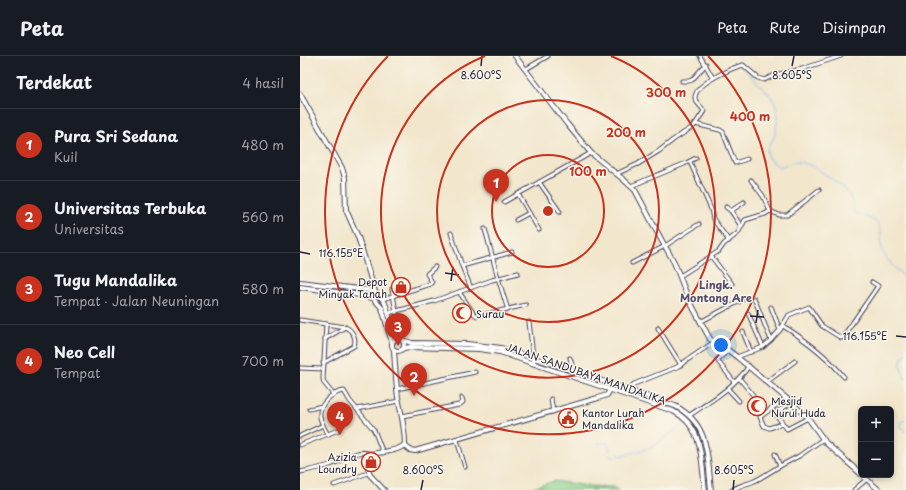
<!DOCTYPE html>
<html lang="id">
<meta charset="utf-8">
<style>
body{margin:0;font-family:"Playpen Sans",sans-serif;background:#242831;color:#f1f3f6}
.controls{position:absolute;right:12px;bottom:12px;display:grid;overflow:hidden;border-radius:6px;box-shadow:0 2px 6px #0003}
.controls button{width:36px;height:36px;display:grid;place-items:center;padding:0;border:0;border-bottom:1px solid #363941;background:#171b24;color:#f1f3f6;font:20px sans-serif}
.you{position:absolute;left:421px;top:289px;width:14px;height:14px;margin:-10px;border:3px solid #fff;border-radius:50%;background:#1a73e8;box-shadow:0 0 0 6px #1a73e833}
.badge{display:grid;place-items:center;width:26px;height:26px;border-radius:50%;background:#c8321e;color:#fff;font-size:13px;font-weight:700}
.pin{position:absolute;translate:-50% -33px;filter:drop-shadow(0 1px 2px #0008)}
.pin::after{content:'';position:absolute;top:21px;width:14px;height:12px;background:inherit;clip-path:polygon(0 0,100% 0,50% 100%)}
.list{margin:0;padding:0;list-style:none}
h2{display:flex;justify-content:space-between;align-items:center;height:52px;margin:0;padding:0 16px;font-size:17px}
h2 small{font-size:13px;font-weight:400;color:#9ea1a6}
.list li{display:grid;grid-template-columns:26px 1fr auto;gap:12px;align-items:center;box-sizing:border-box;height:72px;padding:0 16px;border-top:1px solid #363941}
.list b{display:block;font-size:15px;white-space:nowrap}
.list p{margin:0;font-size:13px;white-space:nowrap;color:#9ea1a6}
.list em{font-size:13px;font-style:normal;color:#9ea1a6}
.map{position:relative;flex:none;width:606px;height:434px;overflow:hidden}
header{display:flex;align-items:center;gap:24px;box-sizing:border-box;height:56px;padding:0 20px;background:#171b24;border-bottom:1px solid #363941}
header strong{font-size:19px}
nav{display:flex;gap:22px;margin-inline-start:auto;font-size:14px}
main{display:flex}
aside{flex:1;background:#171b24}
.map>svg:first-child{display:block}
</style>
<header>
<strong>Peta</strong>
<nav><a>Peta</a><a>Rute</a><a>Disimpan</a></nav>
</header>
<main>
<aside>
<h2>Terdekat<small>4 hasil</small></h2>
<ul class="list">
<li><span class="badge">1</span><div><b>Pura Sri Sedana</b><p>Kuil</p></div><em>480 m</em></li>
<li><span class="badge">2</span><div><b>Universitas Terbuka</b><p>Universitas</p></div><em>560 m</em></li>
<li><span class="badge">3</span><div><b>Tugu Mandalika</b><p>Tempat · Jalan Neuningan</p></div><em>580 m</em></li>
<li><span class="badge">4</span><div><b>Neo Cell</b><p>Tempat</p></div><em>700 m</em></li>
</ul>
</aside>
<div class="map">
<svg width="606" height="434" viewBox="0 0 606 434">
<rect width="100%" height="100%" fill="#fbf7ec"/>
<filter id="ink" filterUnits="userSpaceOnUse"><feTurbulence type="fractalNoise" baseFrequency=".025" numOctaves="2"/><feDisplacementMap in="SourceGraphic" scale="8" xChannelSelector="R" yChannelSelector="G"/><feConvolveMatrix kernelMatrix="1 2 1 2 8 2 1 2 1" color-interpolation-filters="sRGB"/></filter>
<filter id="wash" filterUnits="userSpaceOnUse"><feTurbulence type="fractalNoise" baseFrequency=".012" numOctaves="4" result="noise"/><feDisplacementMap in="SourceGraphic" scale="16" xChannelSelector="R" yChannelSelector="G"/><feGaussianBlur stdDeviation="0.9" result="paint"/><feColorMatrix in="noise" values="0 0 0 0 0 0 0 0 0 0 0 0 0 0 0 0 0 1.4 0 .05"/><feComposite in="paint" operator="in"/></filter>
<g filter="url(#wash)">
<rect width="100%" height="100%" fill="#f2e6cc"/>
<!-- green -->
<polygon fill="#89d18c" stroke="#567a64" points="254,425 288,430 314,431 319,434 228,434"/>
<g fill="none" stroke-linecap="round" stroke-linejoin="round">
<!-- stream -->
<g stroke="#81b5ef" stroke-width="1">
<path d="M439,0L443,12L469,38L476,49L478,61L475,79L467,94L468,102L479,111C486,109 491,106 500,106C509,106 541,128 547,136C552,141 552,150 554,157C562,160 571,161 577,167C583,173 580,186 582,194C584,201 599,218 606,221"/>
<path d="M606,298L602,301C599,310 601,315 606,323"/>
<polyline points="606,363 602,365 601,370 606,376"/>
<polyline points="298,387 308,387 311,400 324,399 351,392 379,371"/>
</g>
</g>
</g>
<g filter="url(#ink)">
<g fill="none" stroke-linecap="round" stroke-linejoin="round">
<defs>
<g id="street">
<polyline points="400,0 413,22"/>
<polyline points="226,13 248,0"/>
<polyline points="382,25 389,25 392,24 406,8"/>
<polyline points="395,68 420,74 423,76 435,107 447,103"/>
<polyline points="390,106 411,153 413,163 429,185"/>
<path d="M316,118L338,108L359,95L373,84L394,70L404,55C402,51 395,46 395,42C394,28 432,12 443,9L458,22L464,24L475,19L502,13L541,0"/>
<polyline points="451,124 463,140 470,155"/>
<polyline points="239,126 260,156"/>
<polyline points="331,130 384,108 396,102"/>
<polyline points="218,138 239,174"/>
<polyline points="204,146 291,97"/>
<polyline points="426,151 431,155"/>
<polyline points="216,164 229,157"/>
<polyline points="441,170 431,155 444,146"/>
<polyline points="185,173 198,222 208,254"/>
<polyline points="151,177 162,210 171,232"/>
<polyline points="411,200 432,228"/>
<polyline points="332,207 365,190 399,168"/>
<polyline points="162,210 212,196"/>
<polyline points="380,220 419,195 424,188 438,177 445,164 465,158 470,155 479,159 487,159 519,134"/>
<polyline points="92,233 98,267"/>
<polyline points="159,236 174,258 177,260 226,249"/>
<polyline points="454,242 471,284"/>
<polyline points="83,243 130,228 132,226 127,218 135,211"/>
<polyline points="471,251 480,274"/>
<polyline points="89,257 134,245 192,224 218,217"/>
<polyline points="448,257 463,291"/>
<path d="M0,264L45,271C52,274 57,282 54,290L23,307"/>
<polyline points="229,266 234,308"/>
<polyline points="400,266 442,244"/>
<polyline points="26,268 23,323 24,327 32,337"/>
<path d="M483,270C506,284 527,300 544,321"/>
<polyline points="358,272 381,309"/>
<polyline points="443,276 451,296"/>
<polyline points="25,283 45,271"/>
<polyline points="429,294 417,304 434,326"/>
<polyline points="437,301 463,291 471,284 480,274 489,259 509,251 522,270 541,282 542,282 578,230 572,226"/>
<polyline points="270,302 274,316"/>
<polyline points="0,312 23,313"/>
<polyline points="439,322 453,339"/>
<polyline points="468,325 495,305"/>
<polyline points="97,333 175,316"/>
<polyline points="329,333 334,328 377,311 414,286"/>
<polyline points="428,333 439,345"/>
<polyline points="251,343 253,356"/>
<polyline points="471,352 487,373 508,362"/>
<polyline points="9,353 22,350"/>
<polyline points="57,353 99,345"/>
<polyline points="475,357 491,347"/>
<path d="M390,359C411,345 434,331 449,310"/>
<polyline points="102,360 159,349 163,346 162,342"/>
<polyline points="482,368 469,372 464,370 460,361 486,342"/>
<path d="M28,379C25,373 21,367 20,361C18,348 33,336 44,335L50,345L74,374L83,397"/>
<polyline points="0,380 23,369"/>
<polyline points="157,384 165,411"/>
<polyline points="0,389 38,374"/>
<polyline points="475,398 480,410 499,400 523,383"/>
<path d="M0,416C10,414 21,412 30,409C44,404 57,392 71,398"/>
<polyline points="34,429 68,417"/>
<path d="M432,434C440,429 444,429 452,426C462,422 471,415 480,410"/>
<polyline points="554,434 567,423"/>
</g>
<g id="secondary">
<polyline points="215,0 267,68 291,97 324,124 335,134 362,185 374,206 388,242 410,283 424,291 437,301 486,342 508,362 526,387 561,418"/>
<polyline points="0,38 42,112 45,122 46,154 58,181 75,236"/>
<path d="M0,226L67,234C75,236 81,239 85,247L94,274L99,283"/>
<polyline points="0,231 60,239 73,242 82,252 92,287"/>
<circle cx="98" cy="289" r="6"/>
<path d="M102,284L112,287L167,288L201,292L250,307L375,350C410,368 407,400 411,434"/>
<path d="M104,292L110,291L179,293L200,296L373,355C404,370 401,404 405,434"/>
<polyline points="104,389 110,394 115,395 298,342 307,339 310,334"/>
<polyline points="562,419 579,434"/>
<path d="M84,434L70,419L66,404L70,398C79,396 99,396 105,388C105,372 101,357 98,341C96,326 95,310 94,294"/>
</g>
</defs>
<!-- street casing -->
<use href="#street" stroke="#413f51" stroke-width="5"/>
<!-- secondary casing -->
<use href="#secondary" stroke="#413f51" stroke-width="6"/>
<!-- street -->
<use href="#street" stroke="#fff" stroke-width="3"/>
<!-- secondary -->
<use href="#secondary" stroke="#fff" stroke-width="4"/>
</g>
</g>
<!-- ticks -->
<path fill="none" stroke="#22223b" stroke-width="1.5" d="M181,10L182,0M492,10L494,0M0,196L10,198M145,217L159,219M151,225L153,211M450,260L464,261M456,267L458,254M596,280L606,281M121,434L123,424M433,434L434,424"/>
<!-- distance rings -->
<g fill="none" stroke="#c8321e" stroke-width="2">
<circle cx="248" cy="155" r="56"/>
<circle cx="248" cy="155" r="111"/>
<path d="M311 0A167 167 0 1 1 185 0"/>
<path d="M408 0A223 223 0 1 1 88 0"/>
</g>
<!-- icons -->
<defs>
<symbol id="shop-ring" viewBox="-11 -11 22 22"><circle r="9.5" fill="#fbf7ec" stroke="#c8321e" stroke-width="1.5"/><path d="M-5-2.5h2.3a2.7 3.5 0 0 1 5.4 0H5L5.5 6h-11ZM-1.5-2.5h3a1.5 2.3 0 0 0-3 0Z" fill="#c8321e"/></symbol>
<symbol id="mosque-ring" viewBox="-11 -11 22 22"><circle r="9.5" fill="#fbf7ec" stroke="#c8321e" stroke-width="1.5"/><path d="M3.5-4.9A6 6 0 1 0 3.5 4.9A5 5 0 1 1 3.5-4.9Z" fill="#c8321e"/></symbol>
<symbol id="civic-ring" viewBox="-11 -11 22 22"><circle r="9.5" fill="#fbf7ec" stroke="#c8321e" stroke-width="1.5"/><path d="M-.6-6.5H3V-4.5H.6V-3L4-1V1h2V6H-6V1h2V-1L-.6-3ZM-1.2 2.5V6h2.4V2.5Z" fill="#c8321e"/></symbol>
</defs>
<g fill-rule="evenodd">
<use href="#shop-ring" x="90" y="220" width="22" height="22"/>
<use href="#mosque-ring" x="151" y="246" width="22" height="22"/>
<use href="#mosque-ring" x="446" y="339" width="22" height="22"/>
<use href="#civic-ring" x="257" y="351" width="22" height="22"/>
<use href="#shop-ring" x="60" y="395" width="22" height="22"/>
</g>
<g text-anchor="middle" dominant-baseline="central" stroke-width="3" stroke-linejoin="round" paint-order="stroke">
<!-- poi labels -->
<g font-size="10" fill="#22223b" stroke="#fbf7ec" text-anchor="start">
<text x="87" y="225" text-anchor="end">Depot<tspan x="87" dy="12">Minyak Tanah</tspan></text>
<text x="176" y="257">Surau</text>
<text x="471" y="344">Mesjid<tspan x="471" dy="12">Nurul Huda</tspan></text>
<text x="282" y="356">Kantor Lurah<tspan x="282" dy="12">Mandalika</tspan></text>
<text x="57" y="400" text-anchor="end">Azizia<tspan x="57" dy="12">Loundry</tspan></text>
</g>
<!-- street labels -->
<g font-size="10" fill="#22223b" stroke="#fbf7ec">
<text transform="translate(286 317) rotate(19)">JALAN SANDUBAYA MANDALIKA</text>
</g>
<!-- neighbourhood labels -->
<g font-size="11" font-weight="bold" fill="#564d6c" stroke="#fbf7ec">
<text x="416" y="228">Lingk.<tspan x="416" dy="13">Montong Are</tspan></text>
</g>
</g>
<g font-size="10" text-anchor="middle" fill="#22223b" stroke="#fbf7ec" stroke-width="3" stroke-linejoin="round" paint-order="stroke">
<text x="181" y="23">8.600°S</text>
<text x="492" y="23">8.605°S</text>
<text x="41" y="201">116.155°E</text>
<text x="565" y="284">116.155°E</text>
<text x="123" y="418">8.600°S</text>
<text x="434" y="418">8.605°S</text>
</g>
<circle cx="248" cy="155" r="6" fill="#c8321e" stroke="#fbf7ec" stroke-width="2"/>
<g font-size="12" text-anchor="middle" font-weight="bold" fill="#c8321e" stroke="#fbf7ec" stroke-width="3" stroke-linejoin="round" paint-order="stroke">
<text x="366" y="41">300 m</text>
<text x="450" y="65">400 m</text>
<text x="326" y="81">200 m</text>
<text x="288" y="120">100 m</text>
</g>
</svg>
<div class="controls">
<button>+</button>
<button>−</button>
</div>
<div class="you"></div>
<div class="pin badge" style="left:196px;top:146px">1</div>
<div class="pin badge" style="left:114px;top:340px">2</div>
<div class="pin badge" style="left:98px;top:290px">3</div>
<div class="pin badge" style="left:40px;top:379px">4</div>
</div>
</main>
